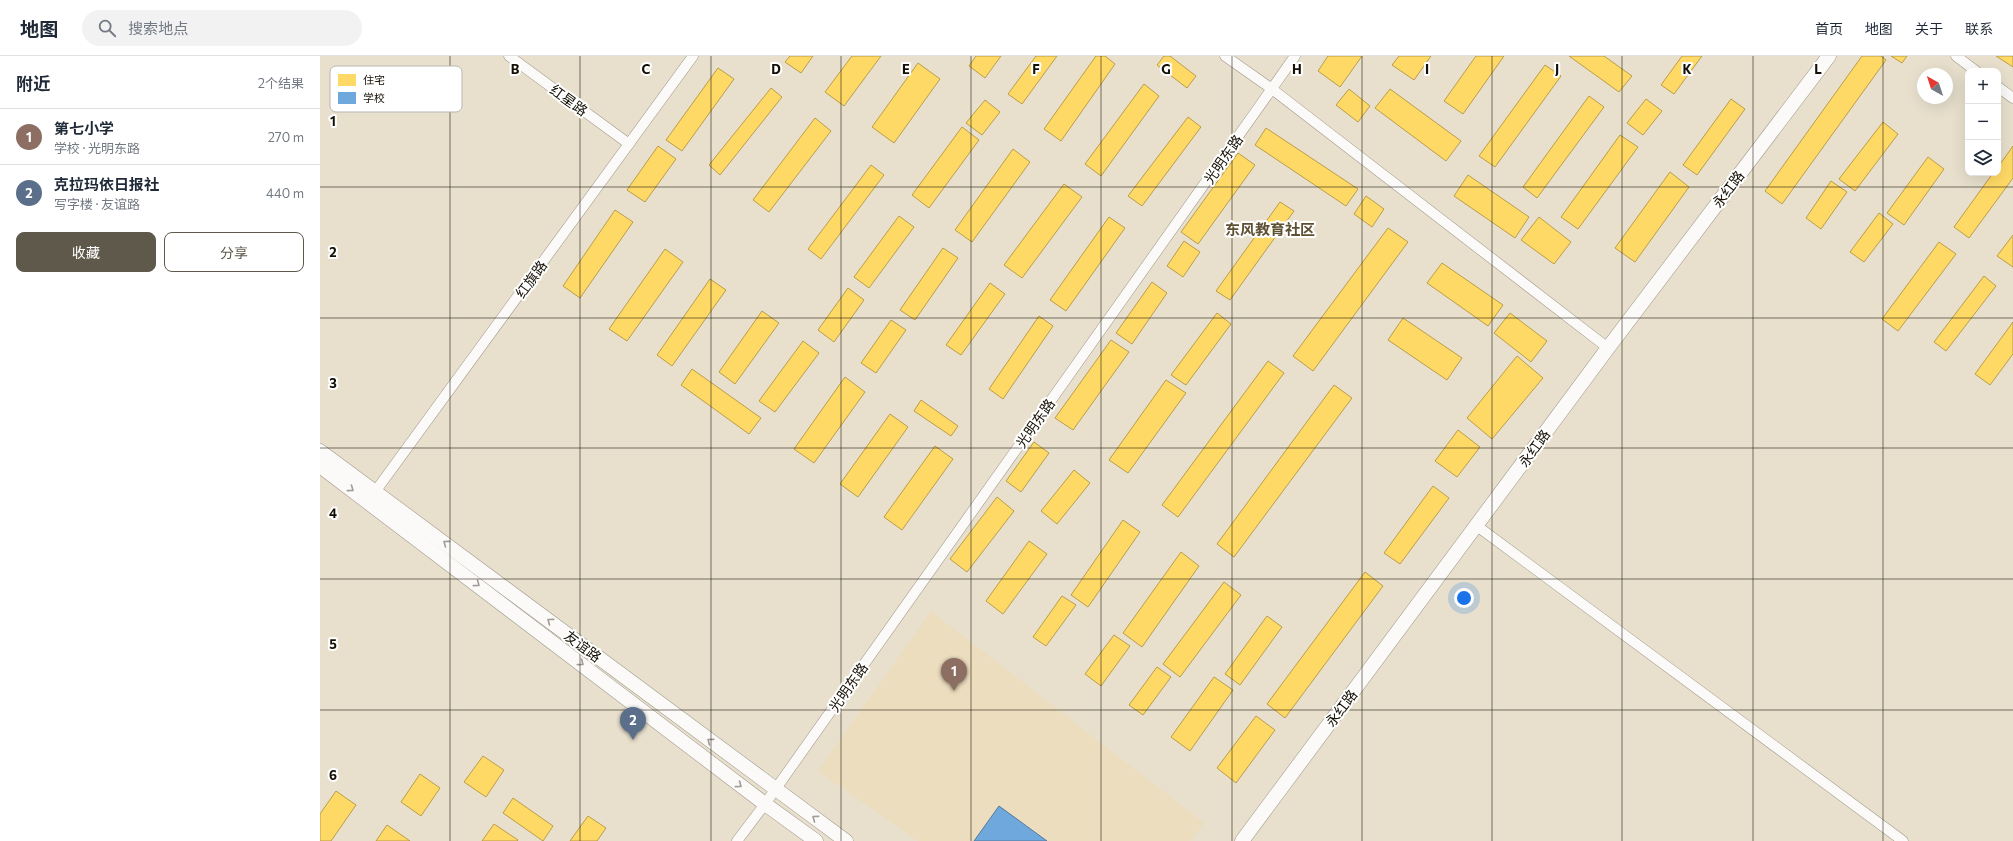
<!DOCTYPE html>
<html lang="zh">
<meta charset="utf-8">
<style>
body{margin:0;font-family:Commissioner,"Noto Sans SC",sans-serif;background:#f2f2f3;color:#1f2937}
.controls{position:absolute;right:12px;top:12px;display:grid;overflow:hidden;border-radius:8px;box-shadow:0 4px 16px #0002}
.controls button{width:36px;height:36px;display:grid;place-items:center;padding:0;border:0;border-bottom:1px solid #e0e1e3;background:#fff;color:#1f2937;font:20px sans-serif}
.compass{position:absolute;left:1597px;top:12px;width:36px;height:36px;border-radius:50%;background:#fff;box-shadow:0 4px 16px #0002;rotate:321deg}
.you{position:absolute;left:1144px;top:542px;width:14px;height:14px;margin:-10px;border:3px solid #fff;border-radius:50%;background:#1a73e8;box-shadow:0 0 0 6px #1a73e833}
.badge{display:grid;place-items:center;width:26px;height:26px;border-radius:50%;background:#5f594b;color:#fff;font-size:13px;font-weight:700}
.pin{position:absolute;translate:-50% -33px;filter:drop-shadow(0 1px 2px #0008)}
.pin::after{content:'';position:absolute;top:21px;width:14px;height:12px;background:inherit;clip-path:polygon(0 0,100% 0,50% 100%)}
.list{margin:0;padding:0;list-style:none}
h2{display:flex;justify-content:space-between;align-items:center;height:52px;margin:0;padding:0 16px;font-size:17px}
h2 small{font-size:13px;font-weight:400;color:#747a83}
.list li{display:grid;grid-template-columns:26px 1fr auto;gap:12px;align-items:center;box-sizing:border-box;height:56px;padding:0 16px;border-top:1px solid #e0e1e3}
.list b{display:block;font-size:15px;white-space:nowrap}
.list p{margin:0;font-size:13px;white-space:nowrap;color:#747a83}
.list em{font-size:13px;font-style:normal;color:#747a83}
.actions{display:flex;gap:8px;padding:12px 16px}
.actions a{flex:1;padding:9px 0;border:1px solid #5f594b;border-radius:8px;text-align:center;font-size:14px;color:#5f594b}
.actions .main{background:#5f594b;color:#fff}
.icon{flex:none;width:22px;height:22px;fill:none;stroke:currentColor;stroke-width:2;stroke-linecap:round;stroke-linejoin:round}
.map{position:relative;flex:none;width:1693px;height:785px;overflow:hidden}
header{display:flex;align-items:center;gap:24px;box-sizing:border-box;height:56px;padding:0 20px;background:#fff;border-bottom:1px solid #e0e1e3}
header strong{font-size:19px}
nav{display:flex;gap:22px;margin-inline-start:auto;font-size:14px}
.search{width:280px;height:36px;background:#f2f2f3;display:flex;align-items:center;gap:10px;box-sizing:border-box;padding:0 14px;border-radius:22px;color:#747a83;font-size:15px}
main{display:flex}
aside{flex:1;background:#fff}
.map>svg:first-child{display:block}
</style>
<header>
<strong>地图</strong>
<div class="search"><svg class="icon" aria-label="search" viewBox="0 0 24 24"><circle cx="10" cy="10" r="6"/><path d="M15 15l6 6"/></svg>搜索地点</div>
<nav><a>首页</a><a>地图</a><a>关于</a><a>联系</a></nav>
</header>
<main>
<aside>
<h2>附近<small>2个结果</small></h2>
<ul class="list">
<li><span class="badge" style="background:#8d6e63">1</span><div><b>第七小学</b><p>学校 · 光明东路</p></div><em>270 m</em></li>
<li><span class="badge" style="background:#5c6f8a">2</span><div><b>克拉玛依日报社</b><p>写字楼 · 友谊路</p></div><em>440 m</em></li>
</ul>
<div class="actions"><a class="main">收藏</a><a>分享</a></div>
</aside>
<div class="map">
<svg width="1693" height="785" viewBox="0 0 1693 785">
<rect width="100%" height="100%" fill="#e8e0cd"/>
<!-- built -->
<polygon fill="#ebddbd" points="611,555 884,767 871,785 598,785 498,715"/>
<!-- homes -->
<g fill="#ffd966" stroke="#b99d49">
<polygon points="470,0 493,0 481,17 465,6"/>
<polygon points="532,0 561,0 524,50 505,36"/>
<polygon points="656,0 681,0 665,22 649,10"/>
<polygon points="716,0 737,0 702,48 688,38"/>
<polygon points="776,0 785,0 795,8 741,85 724,73"/>
<polygon points="844,0 850,0 876,20 867,32 837,9"/>
<polygon points="1008,0 1042,0 1020,31 998,15"/>
<polygon points="1079,0 1111,0 1094,24 1072,9"/>
<polygon points="1156,0 1184,0 1143,58 1124,45"/>
<polygon points="1249,0 1284,0 1312,20 1299,36"/>
<polygon points="1362,0 1382,0 1354,38 1341,29"/>
<polygon points="1542,0 1561,0 1566,4 1462,148 1445,135"/>
<polygon points="1571,0 1587,0 1582,7"/>
<polygon points="1676,0 1693,0 1693,11"/>
<polygon points="598,7 620,23 574,87 552,71"/>
<polygon points="1225,9 1241,20 1175,111 1159,100"/>
<polygon points="398,12 414,23 362,95 346,84"/>
<polygon points="824,28 839,40 781,120 765,108"/>
<polygon points="451,32 462,41 400,119 389,109"/>
<polygon points="1029,33 1050,50 1038,66 1016,49"/>
<polygon points="1070,33 1141,85 1126,105 1055,52"/>
<polygon points="1269,40 1284,51 1217,142 1203,131"/>
<polygon points="1326,43 1342,55 1323,79 1307,67"/>
<polygon points="1411,43 1425,53 1377,119 1363,109"/>
<polygon points="665,44 680,56 662,79 646,67"/>
<polygon points="868,61 881,71 822,150 808,140"/>
<polygon points="495,62 511,75 449,156 433,144"/>
<polygon points="1563,66 1578,78 1535,135 1519,123"/>
<polygon points="642,71 659,84 609,152 592,139"/>
<polygon points="946,72 1038,133 1026,150 935,89"/>
<polygon points="1300,79 1318,91 1258,173 1241,161"/>
<polygon points="338,90 356,103 325,146 307,134"/>
<polygon points="1693,90 1693,122 1649,182 1634,171 1673,117 1678,117 1678,111"/>
<polygon points="693,93 710,106 652,186 635,174"/>
<polygon points="918,97 935,109 878,188 861,176"/>
<polygon points="1608,101 1624,113 1584,169 1567,157"/>
<polygon points="551,109 564,119 501,203 488,193"/>
<polygon points="1350,116 1369,131 1315,206 1295,192"/>
<polygon points="1148,119 1209,161 1195,182 1134,140"/>
<polygon points="1511,125 1527,136 1501,173 1486,162"/>
<polygon points="744,128 762,141 702,222 684,209"/>
<polygon points="1046,140 1064,153 1052,171 1034,158"/>
<polygon points="960,146 974,155 910,244 896,235"/>
<polygon points="295,154 313,166 260,242 243,230"/>
<polygon points="1559,157 1573,168 1544,206 1530,196"/>
<polygon points="579,160 594,171 549,232 534,221"/>
<polygon points="789,161 805,172 746,255 730,244"/>
<polygon points="1219,161 1251,186 1234,208 1201,184"/>
<polygon points="1068,172 1088,186 993,315 973,300"/>
<polygon points="1693,179 1693,211 1677,200"/>
<polygon points="864,185 880,196 863,221 847,210"/>
<polygon points="1619,186 1636,198 1578,275 1562,263"/>
<polygon points="623,192 638,202 595,264 580,254"/>
<polygon points="345,193 363,206 307,285 289,273"/>
<polygon points="1122,207 1183,249 1168,270 1107,227"/>
<polygon points="1664,220 1676,230 1626,295 1614,286"/>
<polygon points="390,223 406,234 352,310 337,299"/>
<polygon points="832,226 847,237 812,288 796,277"/>
<polygon points="670,227 685,238 641,299 626,289"/>
<polygon points="528,232 544,244 514,286 498,274"/>
<polygon points="442,255 459,267 415,328 399,316"/>
<polygon points="897,257 911,268 866,329 851,319"/>
<polygon points="1190,257 1227,285 1211,306 1174,277"/>
<polygon points="719,260 733,270 683,343 669,333"/>
<polygon points="1083,262 1142,302 1127,324 1068,284"/>
<polygon points="571,264 586,274 556,317 541,307"/>
<polygon points="1693,266 1693,298 1670,329 1655,318"/>
<polygon points="791,284 809,296 753,374 735,362"/>
<polygon points="483,285 499,297 455,356 439,345"/>
<polygon points="1197,300 1223,322 1172,383 1147,362"/>
<polygon points="948,305 964,317 858,461 842,449"/>
<polygon points="372,313 441,362 429,378 361,329"/>
<polygon points="525,321 545,336 494,407 474,393"/>
<polygon points="846,324 866,337 808,417 789,404"/>
<polygon points="1014,329 1032,342 914,501 897,488"/>
<polygon points="601,344 638,370 631,380 594,355"/>
<polygon points="570,358 588,371 538,441 520,428"/>
<polygon points="1138,374 1160,391 1137,421 1115,405"/>
<polygon points="714,386 729,397 701,436 686,425"/>
<polygon points="615,390 633,403 582,474 564,461"/>
<polygon points="754,414 770,427 737,468 721,455"/>
<polygon points="1113,430 1129,442 1080,508 1064,497"/>
<polygon points="677,441 694,455 647,516 630,503"/>
<polygon points="803,464 820,476 768,551 751,539"/>
<polygon points="709,485 727,498 683,558 666,545"/>
<polygon points="861,496 879,510 822,591 803,577"/>
<polygon points="1045,516 1063,530 965,662 947,648"/>
<polygon points="904,526 921,539 860,621 843,608"/>
<polygon points="742,540 756,549 726,590 713,581"/>
<polygon points="947,560 962,571 920,629 905,618"/>
<polygon points="794,579 810,590 781,630 765,618"/>
<polygon points="837,611 851,621 823,659 809,649"/>
<polygon points="894,621 913,634 870,695 851,681"/>
<polygon points="936,660 955,674 916,727 897,712"/>
<polygon points="163,700 184,714 166,741 144,726"/>
<polygon points="100,718 120,732 101,760 81,746"/>
<polygon points="16,735 36,749 11,785 0,785 0,758"/>
<polygon points="193,742 233,770 223,785 183,757"/>
<polygon points="268,760 286,772 277,785 250,785"/>
<polygon points="174,768 198,784 197,785 162,785"/>
<polygon points="67,769 90,785 56,785"/>
</g>
<!-- schools -->
<polygon fill="#6fa8dc" stroke="#547a9c" points="679,750 727,785 654,785"/>
<g fill="none" stroke-linecap="round" stroke-linejoin="round">
<defs>
<g id="street">
<polyline points="189,0 309,88"/>
<polyline points="905,0 952,33 1288,292"/>
<polyline points="1636,0 1656,15"/>
<polyline points="1678,31 1693,42"/>
<polyline points="52,440 373,0"/>
<polyline points="1157,470 1583,785"/>
<polyline points="417,785 445,748 975,0"/>
</g>
<g id="secondary">
<polyline points="0,395 526,785"/>
<polyline points="0,410 445,748 496,785"/>
<polyline points="922,785 1288,292 1509,0"/>
</g>
</defs>
<!-- street casing -->
<use href="#street" stroke="#9c9688" stroke-width="11"/>
<!-- secondary casing -->
<use href="#secondary" stroke="#9c9688" stroke-width="15"/>
<!-- street -->
<use href="#street" stroke="#fcfaf8" stroke-width="10"/>
<!-- secondary -->
<use href="#secondary" stroke="#fcfaf8" stroke-width="14"/>
</g>
<!-- one-way arrows -->
<defs><path id="oneway-chevron" d="M-2-3.5L2.5 0L-2 3.5" fill="none" stroke-width="1.6" stroke-linecap="round" stroke-linejoin="round"/></defs>
<g stroke="#a09c97">
<use href="#oneway-chevron" transform="translate(31 433) rotate(36)"/>
<use href="#oneway-chevron" transform="translate(126 487) rotate(-143)"/>
<use href="#oneway-chevron" transform="translate(157 528) rotate(37)"/>
<use href="#oneway-chevron" transform="translate(230 565) rotate(-143)"/>
<use href="#oneway-chevron" transform="translate(261 607) rotate(37)"/>
<use href="#oneway-chevron" transform="translate(390 685) rotate(-143)"/>
<use href="#oneway-chevron" transform="translate(419 729) rotate(37)"/>
<use href="#oneway-chevron" transform="translate(495 762) rotate(-144)"/>
</g>
<!-- grid -->
<path fill="none" stroke="#151005" stroke-width="1" stroke-opacity="0.55" d="M130,0V785M260,0V785M391,0V785M521,0V785M651,0V785M781,0V785M912,0V785M1042,0V785M1172,0V785M1302,0V785M1433,0V785M1563,0V785M0,131H1693M0,262H1693M0,392H1693M0,523H1693M0,654H1693"/>
<g text-anchor="middle" dominant-baseline="central" stroke-width="4" stroke-linejoin="round" paint-order="stroke">
<!-- street labels -->
<g font-size="14" fill="#151005" stroke="#fff">
<text transform="translate(249 44) rotate(36)">红星路</text>
<text transform="translate(903 103) rotate(-55)">光明东路</text>
<text transform="translate(1408 133) rotate(-53)">永红路</text>
<text transform="translate(211 223) rotate(-54)">红旗路</text>
<text transform="translate(715 367) rotate(-55)">光明东路</text>
<text transform="translate(1214 392) rotate(-54)">永红路</text>
<text transform="translate(263 590) rotate(37)">友谊路</text>
<text transform="translate(528 631) rotate(-55)">光明东路</text>
<text transform="translate(1021 652) rotate(-53)">永红路</text>
</g>
<!-- neighbourhood labels -->
<g font-size="15" font-weight="bold" fill="#5e5032" stroke="#fff">
<text x="950" y="173">东风教育社区</text>
</g>
</g>
<!-- legend -->
<rect x="10" y="10" width="132" height="46" rx="6" fill="#fff" stroke="#b9b7b4" stroke-width="1"/>
<rect x="18" y="18" width="18" height="12" fill="#ffd966"/>
<rect x="18" y="36" width="18" height="12" fill="#6fa8dc"/>
<g font-size="11" fill="#151005">
<text x="43" y="28">住宅</text>
<text x="43" y="46">学校</text>
</g>
<g font-size="13" text-anchor="middle" font-weight="bold" fill="#151005" stroke="#fff" stroke-width="4" stroke-linejoin="round" paint-order="stroke">
<text x="195" y="18">B</text>
<text x="326" y="18">C</text>
<text x="456" y="18">D</text>
<text x="586" y="18">E</text>
<text x="716" y="18">F</text>
<text x="846" y="18">G</text>
<text x="977" y="18">H</text>
<text x="1107" y="18">I</text>
<text x="1237" y="18">J</text>
<text x="1367" y="18">K</text>
<text x="1498" y="18">L</text>
<text x="13" y="70">1</text>
<text x="13" y="201">2</text>
<text x="13" y="332">3</text>
<text x="13" y="462">4</text>
<text x="13" y="593">5</text>
<text x="13" y="724">6</text>
</g>
</svg>
<div class="controls">
<button>+</button>
<button>−</button>
<button><svg class="icon" aria-label="layers" viewBox="0 0 24 24"><path d="M12 4l9 5-9 5-9-5zM3 14l9 5 9-5"/></svg></button>
</div>
<svg class="compass" viewBox="-18 -18 36 36"><path d="M0-13l5 13h-10z" fill="#e53935"/><path d="M0 13l5-13h-10z" fill="#747a83"/></svg>
<div class="you"></div>
<div class="pin badge" style="left:634px;top:635px;background:#8d6e63">1</div>
<div class="pin badge" style="left:313px;top:684px;background:#5c6f8a">2</div>
</div>
</main>
